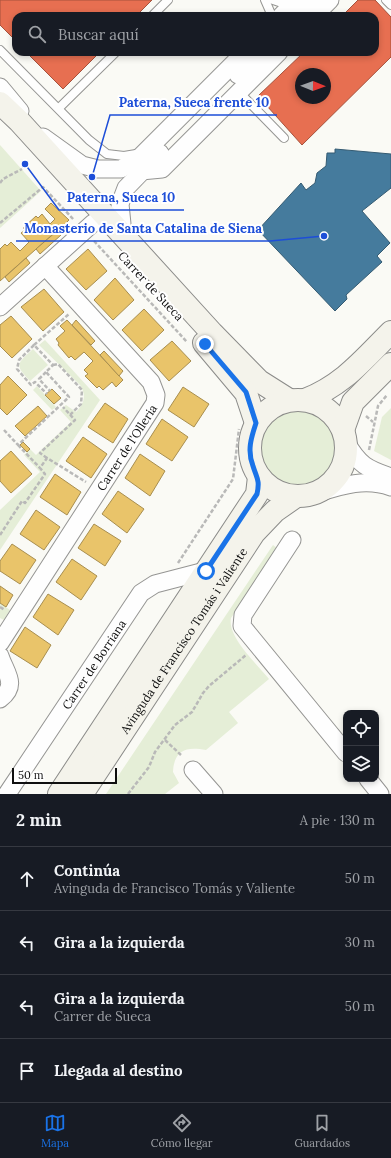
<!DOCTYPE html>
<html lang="es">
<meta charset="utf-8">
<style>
body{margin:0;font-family:Lora,serif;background:#20242c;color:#f1f3f6}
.controls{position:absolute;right:12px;bottom:12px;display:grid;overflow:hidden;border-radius:8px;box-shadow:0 2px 6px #0003}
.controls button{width:36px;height:36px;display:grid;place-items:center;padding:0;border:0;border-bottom:1px solid #363941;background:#171b24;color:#f1f3f6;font:20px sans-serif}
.compass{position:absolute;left:295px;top:68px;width:36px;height:36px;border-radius:50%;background:#171b24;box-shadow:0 2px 6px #0003;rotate:91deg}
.scale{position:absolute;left:12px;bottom:10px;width:105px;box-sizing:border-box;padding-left:4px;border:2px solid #0f0f0f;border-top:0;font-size:11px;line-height:14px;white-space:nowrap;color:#0f0f0f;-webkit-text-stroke:3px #fff;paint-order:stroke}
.stop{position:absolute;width:12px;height:12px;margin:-9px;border:3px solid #1a73e8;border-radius:50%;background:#fff}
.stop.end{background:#1a73e8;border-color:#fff;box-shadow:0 1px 4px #0008}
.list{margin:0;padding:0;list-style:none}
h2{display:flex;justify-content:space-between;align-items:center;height:52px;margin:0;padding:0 16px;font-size:17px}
h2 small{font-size:13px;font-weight:400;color:#9ea1a6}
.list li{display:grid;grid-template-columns:26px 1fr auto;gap:12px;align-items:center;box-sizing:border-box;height:64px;padding:0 16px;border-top:1px solid #363941}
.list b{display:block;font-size:15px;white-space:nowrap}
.list p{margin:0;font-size:13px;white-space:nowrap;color:#9ea1a6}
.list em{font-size:13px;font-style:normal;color:#9ea1a6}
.icon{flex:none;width:22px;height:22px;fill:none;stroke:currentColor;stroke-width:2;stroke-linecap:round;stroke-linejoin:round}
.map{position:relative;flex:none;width:391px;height:794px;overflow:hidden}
.search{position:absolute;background:#171b24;box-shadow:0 2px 6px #0003;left:12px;right:12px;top:12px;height:44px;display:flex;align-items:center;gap:10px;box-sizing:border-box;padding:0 14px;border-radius:12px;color:#9ea1a6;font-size:15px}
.sheet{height:308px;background:#171b24}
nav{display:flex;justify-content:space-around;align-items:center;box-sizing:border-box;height:56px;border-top:1px solid #363941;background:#171b24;font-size:11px;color:#9ea1a6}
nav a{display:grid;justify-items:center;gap:2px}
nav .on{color:#1a73e8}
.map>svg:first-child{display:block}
</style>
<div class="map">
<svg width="391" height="794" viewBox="0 0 391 794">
<rect width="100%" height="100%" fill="#fafaf5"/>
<!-- green -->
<g fill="#e5eed7">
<polygon points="0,145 41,191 0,228"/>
<path d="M45,340L100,400L0,550V510L40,472L24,455L30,449L36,455L39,452L71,422L60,410L66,405L76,412C84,404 87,395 80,385L39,345Z"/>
<path d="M33,349L48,365L30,381C14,364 17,364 33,349Z"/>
<polygon points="37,386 56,407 52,410 33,390"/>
<polygon points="391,408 391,460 374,451 382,417"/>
<circle cx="298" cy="449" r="38"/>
<path d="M273,545L277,548L275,554L231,618C227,637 257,664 269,679L229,712L238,723L206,750C186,746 174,750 173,772L179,783L165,794H106Z"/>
<polygon points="0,603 10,610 4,620 0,618"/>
</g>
<!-- homes -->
<g fill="#e9c46a" stroke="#a88e4f">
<polygon points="51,203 69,220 66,223 72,229 68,233 61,227 0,281 0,249 5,244 7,246 11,242 20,251 29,242 21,233 25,230 23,228 36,216 38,218 42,214 50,224 55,219 45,209"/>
<polygon points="57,231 61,235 40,254 36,249"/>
<polygon points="88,249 107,271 86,290 66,269"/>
<polygon points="26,258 30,263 9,282 5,277"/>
<polygon points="115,278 134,300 113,320 94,300"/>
<polygon points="44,289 64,312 43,331 21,307"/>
<polygon points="144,309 164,330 142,351 122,330"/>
<polygon points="11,316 32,339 12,358 0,346 0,325"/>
<polygon points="67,320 123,380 116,387 112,382 103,390 99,386 97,388 85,376 88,374 84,370 93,361 84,352 75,360 71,356 69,358 58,345 59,343 56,339 65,331 60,326"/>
<polygon points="76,320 95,341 91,345 72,325"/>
<polygon points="172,341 191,361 169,381 150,360"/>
<polygon points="104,351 123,371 119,376 100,355"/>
<polygon points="8,376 27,395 7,415 0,408 0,385"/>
<polygon points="183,387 209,404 194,427 168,410"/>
<polygon points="52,389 61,398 54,404 45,395"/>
<polygon points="105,403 128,419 113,443 88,427"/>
<polygon points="38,406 47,416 25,436 15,426"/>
<polygon points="162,419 188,437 172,461 146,444"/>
<polygon points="83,437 107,454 91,478 66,461"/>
<polygon points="23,442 30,449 27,452 20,445"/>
<polygon points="11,451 32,474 11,493 0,481 0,461"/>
<polygon points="140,454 165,471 150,496 125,478"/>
<polygon points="55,474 81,492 67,515 40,497"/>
<polygon points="118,491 144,509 127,533 102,514"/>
<polygon points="36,510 60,527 44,550 20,534"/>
<polygon points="94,524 121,541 105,566 78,548"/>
<polygon points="12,544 36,560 20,584 0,571 0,561"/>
<polygon points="72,559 97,576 81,600 56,582"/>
<polygon points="0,586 13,595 6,607 0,603"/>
<polygon points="48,594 74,610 58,635 33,617"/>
<polygon points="25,627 51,645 37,668 10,651"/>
</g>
<!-- shops -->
<g fill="#e76f51" stroke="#a6523d" fill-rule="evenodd">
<polygon points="0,0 152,0 136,16 16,16 16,41 0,25"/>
<path d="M358,0H375L391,17V57L302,145L258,96L304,52H375V16H342ZM301,74H325V98H301Z"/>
<polygon points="26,52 100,52 63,89"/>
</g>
<!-- public -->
<polygon fill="#457b9d" stroke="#355b72" points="335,149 391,154 391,188 362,211 390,243 377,256 382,262 346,295 347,299 335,311 258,230 301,183 306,190 315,183 317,173 326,166 327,153 335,153"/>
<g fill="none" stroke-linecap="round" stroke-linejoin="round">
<defs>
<g id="lane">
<polyline points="265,0 272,16"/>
<polyline points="273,0 291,6"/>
<polyline points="386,0 391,5"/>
<polyline points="152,16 168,0"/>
<polyline points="0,50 89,140 107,154 124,156 136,154"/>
<polyline points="239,92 284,138"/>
<polyline points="59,108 116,52"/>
</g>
<g id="street">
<polyline points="281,16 297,0"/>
<polyline points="297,16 313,0"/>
<polyline points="314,16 330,0"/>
<polyline points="238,75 261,52"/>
<polyline points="0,87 20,111"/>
<polyline points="43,137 82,165 98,169 121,169 139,158 245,52"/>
<polyline points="141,171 162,169 279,52"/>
<polyline points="122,224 120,204 126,188 160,153"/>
<polyline points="0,307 93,223"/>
<path d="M346,442C359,465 367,469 391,477"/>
<path d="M318,493C343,485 366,478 391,487"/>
<polyline points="292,540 243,615 242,626 346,753"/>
<path id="s1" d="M0,643L155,403L156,395L151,382L45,266"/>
<path d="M0,656C5,672 19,685 0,699"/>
<polyline points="193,770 214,794"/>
<polyline points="368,779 380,794"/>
<path id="s2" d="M7,794L141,593L155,584L205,571"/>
</g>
<g id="secondary">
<polyline points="0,103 19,121 212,333 259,381 289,400"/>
<polyline points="204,343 246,393 256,423"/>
<circle cx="298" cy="448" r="48"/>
<path d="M305,400C343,385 362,361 391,332"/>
<polyline points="343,430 353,402 391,364"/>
<polyline points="59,794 257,494 259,477"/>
<path id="s3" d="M82,794L254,533L275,511L295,497"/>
</g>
</defs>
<!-- lane casing -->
<use href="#lane" stroke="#959593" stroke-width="10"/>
<!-- street casing -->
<use href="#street" stroke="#959593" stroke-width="19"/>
<!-- secondary casing -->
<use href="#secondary" stroke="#8b8b89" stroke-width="24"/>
<!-- path -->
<g stroke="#b9b9b8" stroke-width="2.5" stroke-dasharray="4 2" stroke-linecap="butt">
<polyline points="0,183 3,179 22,169"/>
<polyline points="0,223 43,187 74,220"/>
<polyline points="94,241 187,342"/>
<polyline points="34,345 19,360 17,369 31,385 35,382 47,394"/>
<polyline points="53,365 58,364 82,390 81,404 70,415"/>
<polyline points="46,372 39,379 50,391"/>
<polyline points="366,416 373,422"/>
<polyline points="4,430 18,445 69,397 46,372 53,365 34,345 69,314"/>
<polyline points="18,445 40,468"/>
<polyline points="369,450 378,406 387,395"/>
<polyline points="47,458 40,453 75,420 63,407"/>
<polyline points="0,535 22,501 25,503 45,474 40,468 47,458 86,482"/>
<polyline points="178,563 233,479 239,429"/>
<polyline points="0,607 5,610"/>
<polyline points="165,740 181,755"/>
<polyline points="128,794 149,767 155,752 175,725 192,712 203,693 209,686 246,655"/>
</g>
<!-- lane -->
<use href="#lane" stroke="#fefefe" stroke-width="8"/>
<!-- street -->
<use href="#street" stroke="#fefefe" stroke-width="17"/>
<!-- secondary -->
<use href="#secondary" stroke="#f4f3eb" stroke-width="22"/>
</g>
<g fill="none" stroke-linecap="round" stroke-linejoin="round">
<!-- route -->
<path stroke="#1a73e8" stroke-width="5" d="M205,344L246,392L256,423C251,438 247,451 253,466C257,479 260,480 257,494L206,571"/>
</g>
<g text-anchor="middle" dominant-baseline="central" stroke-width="4" stroke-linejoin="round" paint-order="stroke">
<!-- street labels -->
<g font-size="12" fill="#0f0f0f" stroke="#fff">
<text transform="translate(151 286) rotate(47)">Carrer de Sueca</text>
<text stroke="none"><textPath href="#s1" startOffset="233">Carrer de l'Olleria</textPath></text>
<text stroke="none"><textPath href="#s3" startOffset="184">Avinguda de Francisco Tomás i Valiente</textPath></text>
<text stroke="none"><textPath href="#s2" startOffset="156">Carrer de Borriana</textPath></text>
</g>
</g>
<!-- callouts -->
<path fill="none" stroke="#1d4ed8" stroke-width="1.5" d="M92 177L110 115H277M25 164L59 210H184M324 236L270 241H16"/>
<g fill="#1d4ed8" stroke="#fff" stroke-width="1.5">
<circle cx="92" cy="177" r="4"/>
<circle cx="25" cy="164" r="4"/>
<circle cx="324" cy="236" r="4"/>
</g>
<g font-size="13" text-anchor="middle" font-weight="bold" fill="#1d4ed8" stroke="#fff" stroke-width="4" stroke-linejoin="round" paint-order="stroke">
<text x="194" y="107">Paterna, Sueca frente 10</text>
<text x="121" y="202">Paterna, Sueca 10</text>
<text x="143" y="233">Monasterio de Santa Catalina de Siena</text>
</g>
</svg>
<div class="controls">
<button><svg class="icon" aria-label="locate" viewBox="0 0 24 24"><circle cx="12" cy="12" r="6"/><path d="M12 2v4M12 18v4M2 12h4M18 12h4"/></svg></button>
<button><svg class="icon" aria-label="layers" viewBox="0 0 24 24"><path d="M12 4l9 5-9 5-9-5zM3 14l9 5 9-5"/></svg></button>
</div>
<svg class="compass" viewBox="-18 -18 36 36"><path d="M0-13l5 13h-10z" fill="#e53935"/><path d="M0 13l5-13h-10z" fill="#9ea1a6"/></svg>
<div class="scale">50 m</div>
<div class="stop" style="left:206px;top:571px"></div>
<div class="stop end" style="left:205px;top:344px"></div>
<div class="search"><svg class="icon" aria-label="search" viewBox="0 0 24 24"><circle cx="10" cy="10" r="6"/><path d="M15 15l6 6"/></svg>Buscar aquí</div>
</div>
<section class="sheet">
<h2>2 min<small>A pie · 130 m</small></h2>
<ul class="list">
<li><svg class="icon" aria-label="ahead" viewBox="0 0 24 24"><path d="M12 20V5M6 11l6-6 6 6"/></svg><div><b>Continúa</b><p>Avinguda de Francisco Tomás y Valiente</p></div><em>50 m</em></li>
<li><svg class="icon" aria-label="left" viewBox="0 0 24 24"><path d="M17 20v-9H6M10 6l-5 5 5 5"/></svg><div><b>Gira a la izquierda</b></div><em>30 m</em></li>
<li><svg class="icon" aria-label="left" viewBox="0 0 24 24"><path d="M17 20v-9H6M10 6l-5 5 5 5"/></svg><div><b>Gira a la izquierda</b><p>Carrer de Sueca</p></div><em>50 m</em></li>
<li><svg class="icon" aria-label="arrive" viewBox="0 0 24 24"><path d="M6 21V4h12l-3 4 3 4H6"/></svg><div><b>Llegada al destino</b></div></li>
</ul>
</section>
<nav>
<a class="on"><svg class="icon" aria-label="map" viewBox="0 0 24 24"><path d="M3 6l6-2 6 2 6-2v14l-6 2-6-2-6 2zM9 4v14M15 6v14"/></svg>Mapa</a>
<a><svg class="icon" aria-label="directions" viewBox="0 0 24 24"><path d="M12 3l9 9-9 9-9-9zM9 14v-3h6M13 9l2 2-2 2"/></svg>Cómo llegar</a>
<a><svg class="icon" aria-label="saved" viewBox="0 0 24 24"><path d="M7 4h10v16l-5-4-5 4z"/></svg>Guardados</a>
</nav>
